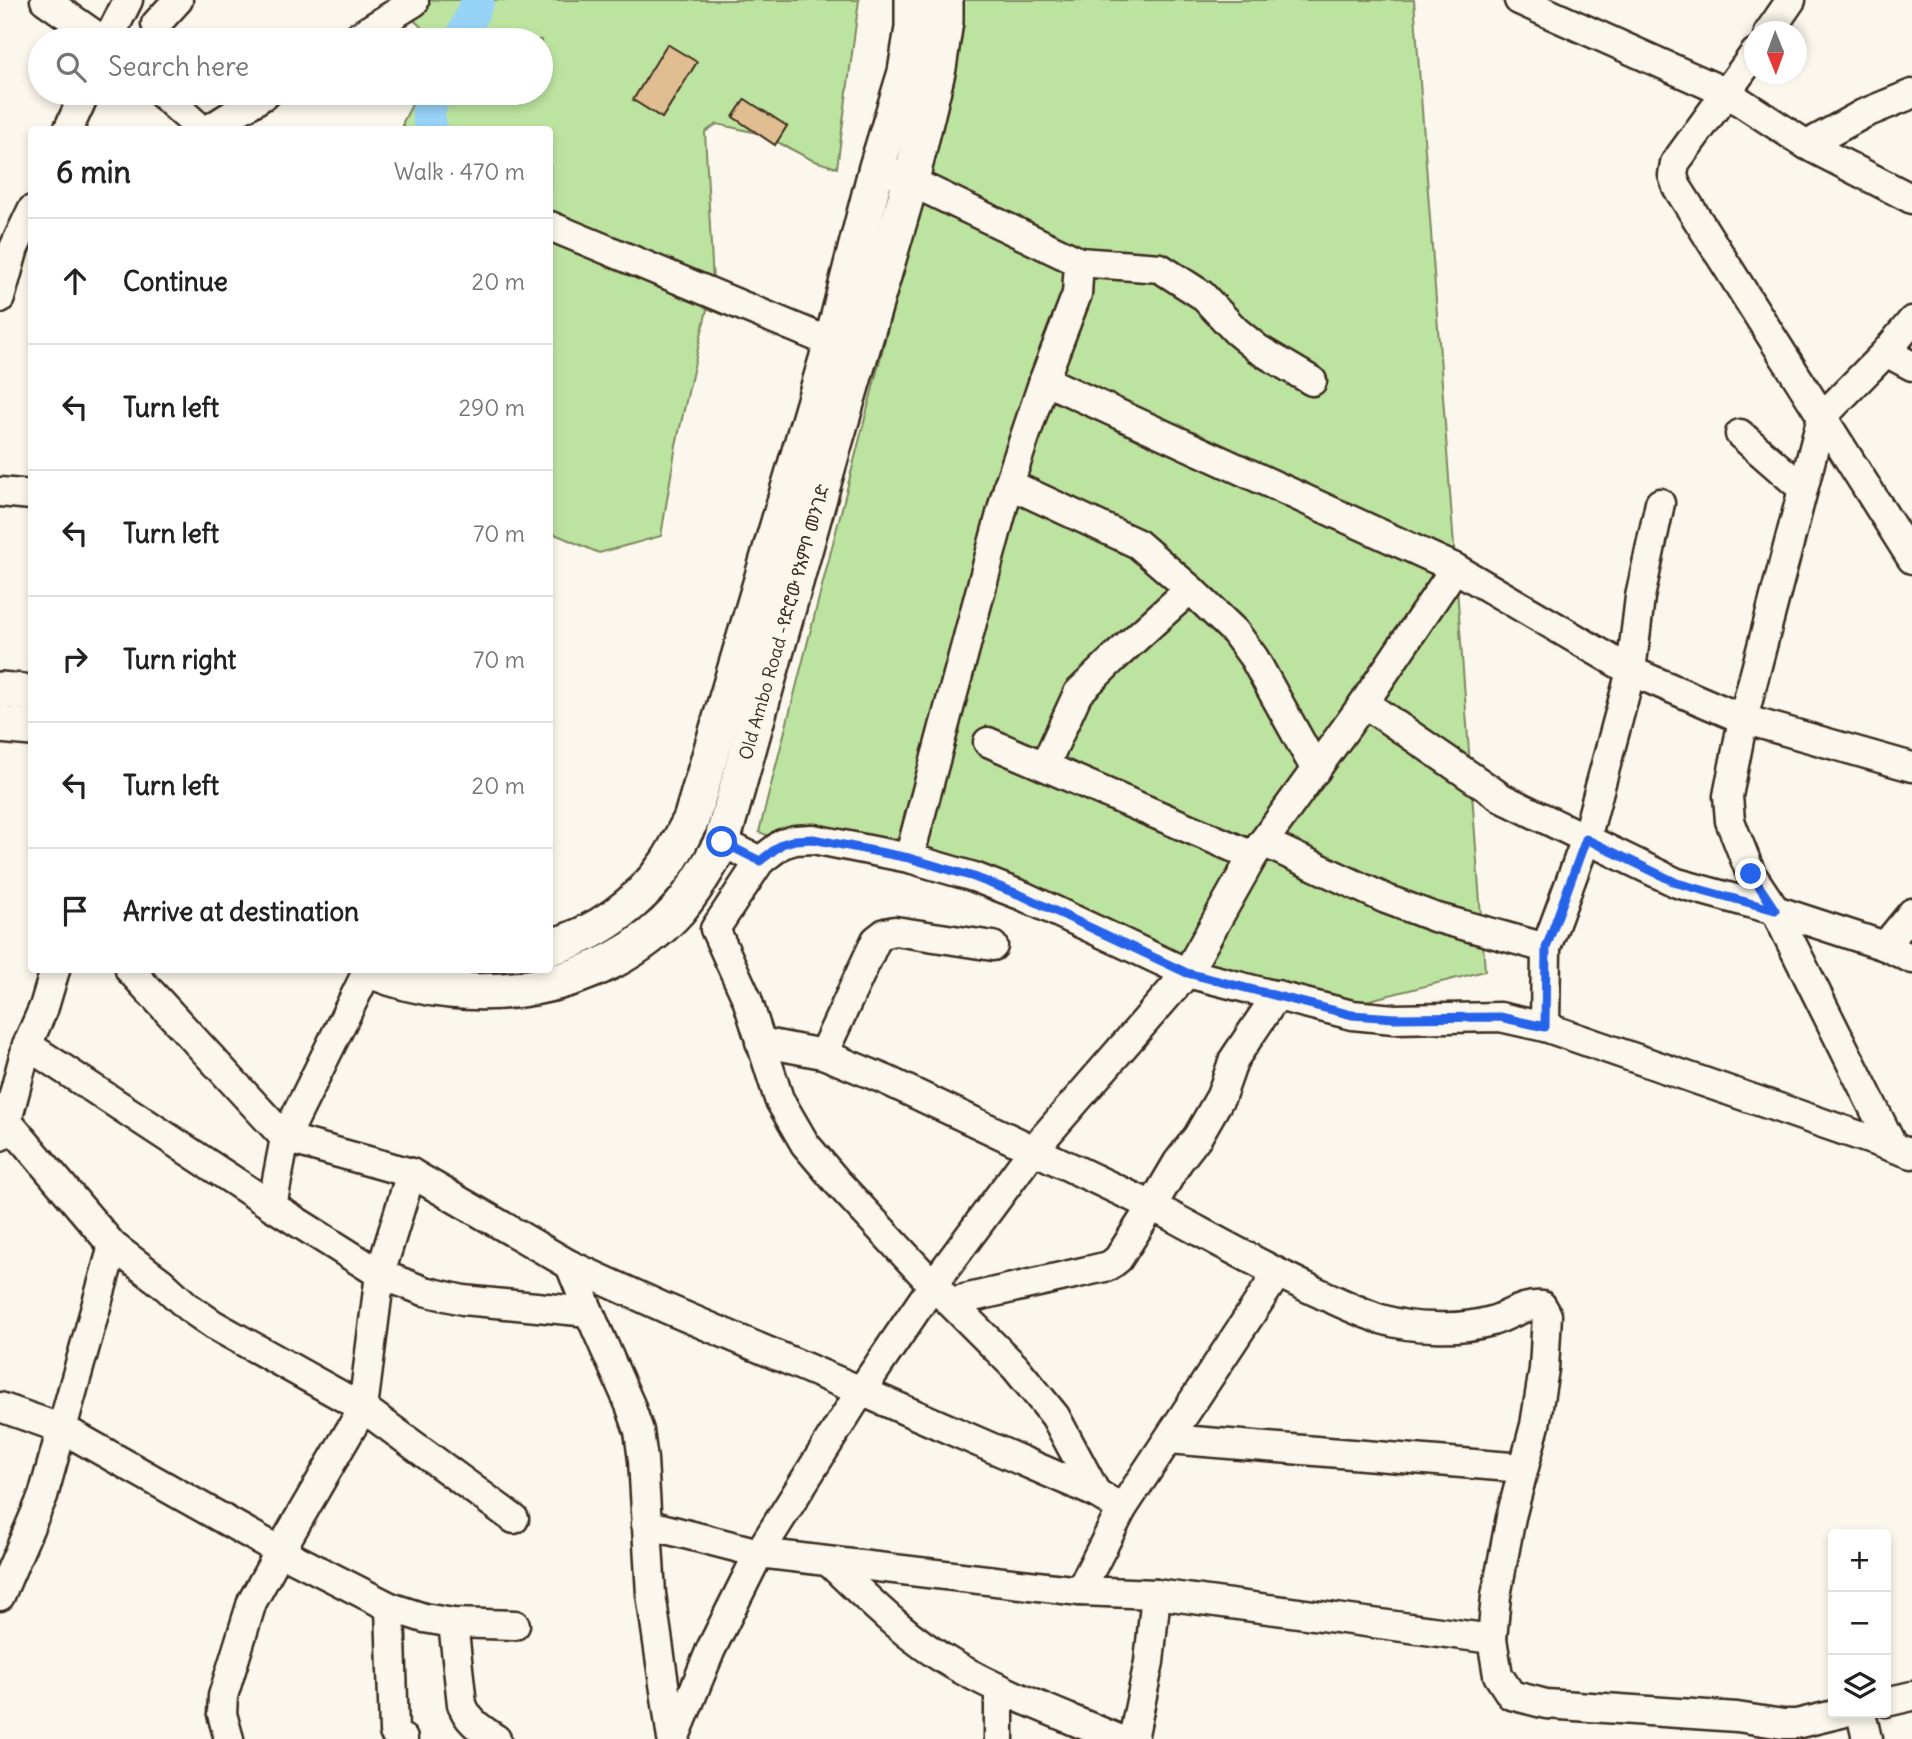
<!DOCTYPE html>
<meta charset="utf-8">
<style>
body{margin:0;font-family:Delius,"Noto Sans Ethiopic",sans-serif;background:#f6f6f6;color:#222}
.controls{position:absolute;right:21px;bottom:21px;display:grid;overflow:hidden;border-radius:7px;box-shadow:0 4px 10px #0003}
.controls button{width:63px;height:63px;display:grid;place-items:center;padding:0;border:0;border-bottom:2px solid #e0e0e0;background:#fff;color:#222;font:35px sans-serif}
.compass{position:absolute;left:1744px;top:21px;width:63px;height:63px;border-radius:50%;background:#fff;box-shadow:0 4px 10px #0003;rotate:179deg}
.stop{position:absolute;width:21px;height:21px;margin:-16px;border:5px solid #2563eb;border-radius:50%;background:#fff}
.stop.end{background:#2563eb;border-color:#fff;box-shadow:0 2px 7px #0008}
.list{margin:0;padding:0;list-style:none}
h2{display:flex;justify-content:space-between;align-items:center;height:91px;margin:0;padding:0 28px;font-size:30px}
h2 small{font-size:23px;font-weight:400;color:#767676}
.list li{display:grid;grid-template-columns:46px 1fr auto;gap:21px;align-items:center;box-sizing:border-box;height:126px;padding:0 28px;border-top:2px solid #e0e0e0}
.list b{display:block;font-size:26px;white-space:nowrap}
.list em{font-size:23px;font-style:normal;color:#767676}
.icon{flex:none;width:38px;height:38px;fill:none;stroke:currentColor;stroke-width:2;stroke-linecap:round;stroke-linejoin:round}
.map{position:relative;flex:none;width:1912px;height:1739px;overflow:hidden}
.search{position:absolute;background:#fff;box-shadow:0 4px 10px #0003;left:28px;top:28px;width:525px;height:77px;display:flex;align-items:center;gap:18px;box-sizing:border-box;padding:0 24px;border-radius:38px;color:#767676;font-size:26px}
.panel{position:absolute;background:#fff;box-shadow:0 4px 10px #0003;left:28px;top:126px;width:525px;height:847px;border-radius:7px}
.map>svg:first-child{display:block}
</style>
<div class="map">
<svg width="1912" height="1739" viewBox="0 0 1912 1739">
<rect width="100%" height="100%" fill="#fbf7ec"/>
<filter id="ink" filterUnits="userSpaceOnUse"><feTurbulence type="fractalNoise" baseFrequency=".0143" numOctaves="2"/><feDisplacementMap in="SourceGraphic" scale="14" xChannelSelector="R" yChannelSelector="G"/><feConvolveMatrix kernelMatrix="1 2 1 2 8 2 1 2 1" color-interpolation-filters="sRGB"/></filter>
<g filter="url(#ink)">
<!-- green -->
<g fill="#bce4a0" stroke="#7c875f" stroke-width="2">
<polygon points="391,0 859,0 837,168 812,160 762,134 717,124 705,132 713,283 676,445 661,536 599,553 550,532 550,130 403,129 403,122 418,93 541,93 541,40 436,40"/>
<polygon points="952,0 1414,0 1485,971 1326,1011 1164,954 1023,882 779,840 759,832 923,192"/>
</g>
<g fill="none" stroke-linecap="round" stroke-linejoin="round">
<!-- river -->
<g stroke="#97d2f7" stroke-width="33">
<polyline points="461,40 478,0"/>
<polyline points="431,130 428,112 436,93"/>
</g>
</g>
<!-- building -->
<g fill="#e0be92" stroke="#3b2a1e" stroke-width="2">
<polygon points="667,44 697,62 662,118 633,100"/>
<polygon points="745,99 787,126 775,145 733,117"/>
</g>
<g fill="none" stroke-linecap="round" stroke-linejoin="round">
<defs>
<g id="minor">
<polyline points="45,0 102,40"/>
<polyline points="1519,0 1727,93 1807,145 1912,199"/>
<polyline points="156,24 178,0"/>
<polyline points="1769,32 1791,0"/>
<polyline points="108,40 128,0"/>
<polyline points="353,40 414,2"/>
<polyline points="1755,53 1675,163 1673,175 1677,187 1912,559"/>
<polyline points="161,93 202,130"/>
<polyline points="68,130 85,93"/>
<polyline points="208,130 267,93"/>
<polyline points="1807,145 1863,114 1912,94"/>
<polyline points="893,173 1079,262 1077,294 1044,380 1009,484 909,858"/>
<polyline points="550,226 832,343"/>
<polyline points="1079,262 1160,268 1202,295 1236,331 1258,349 1312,381"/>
<polyline points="0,298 14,248 32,210"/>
<polyline points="1886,352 1912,366"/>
<polyline points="1044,380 1455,568 1631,671 1743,719 1912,767"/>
<polyline points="1740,434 1803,489"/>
<polyline points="1009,484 1138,544 1190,589 1235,632 1254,658 1316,770"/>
<polyline points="0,492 32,495"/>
<polyline points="1364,703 1455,568"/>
<polyline points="988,742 1253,856"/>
<polyline points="1045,765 1078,693 1113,659 1190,589"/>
<polyline points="722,842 760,861 782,844 795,840 813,839 909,858 974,877 1023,896 1187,973 1352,1015 1394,1019 1500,1017 1545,1027 1912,1154"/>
<polyline points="1263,842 1386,899 1434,917 1546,948"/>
<polyline points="760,861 715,929 747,999 779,1099 805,1144 838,1183 933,1285 1015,1367 1055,1416 1096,1493"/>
<polyline points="1885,946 1912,959"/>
<polyline points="130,970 285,1138 411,1173 570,1265 665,1308 861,1391 933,1285 1034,1149 1187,973 1253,856 1364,703 1502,798 1677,883 1775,910 1885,946 1912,913"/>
<path d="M1277,995L1234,1059L1221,1096L1198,1136L1178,1162L1152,1206C1207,1235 1261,1266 1317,1292C1359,1311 1387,1327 1434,1327C1452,1328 1474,1326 1492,1321C1509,1316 1523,1304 1542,1306L1547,1315L1544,1369L1535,1425L1511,1517L1496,1596L1492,1639L1498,1675L1511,1695L1546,1704L1737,1717L1783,1724H1796L1842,1713"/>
<polyline points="1545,1027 1546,948 1586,839 1631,671 1640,597 1660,503"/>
<polyline points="760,1042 823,1054 886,1080 1152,1206 1118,1259 1109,1266 951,1302"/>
<polyline points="27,1045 272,1206 285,1138 368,970"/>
<polyline points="823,1054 876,940 885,933 895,931 993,946"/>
<polyline points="0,1117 7,1121 113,1246 162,1283 188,1307 214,1325 363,1408 514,1519"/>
<polyline points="0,1136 7,1121 27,1045 44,1007 55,970"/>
<polyline points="1892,1145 1775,910 1751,874 1730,821 1728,796 1743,719 1822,417 1886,352 1912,321"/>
<polyline points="272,1206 380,1274 411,1173"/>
<polyline points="1277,1274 1122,1509 1080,1591 1156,1594 1492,1639"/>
<polyline points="589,1312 630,1405 639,1431 643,1460 651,1594 672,1739"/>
<polyline points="0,1407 63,1429 280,1551 390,1607 424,1618 453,1623 515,1625"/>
<polyline points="1169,1439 1523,1468"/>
<polyline points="646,1524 759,1553 711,1649 674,1739"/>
<path d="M829,1562C868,1599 905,1637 952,1664C1004,1694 1062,1715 1118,1739"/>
<polyline points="1080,1591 759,1553 861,1391 1096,1493 1122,1509"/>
<polyline points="0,1596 43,1496 113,1246"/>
<polyline points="390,1607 394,1732 398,1737 403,1739"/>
<path d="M453,1623L462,1704C468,1722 481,1729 496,1739"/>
<polyline points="1886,1702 1912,1696"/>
<polyline points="1861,1713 1867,1739"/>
<polyline points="229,1739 222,1714 223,1696 252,1602 280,1551 363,1408 380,1274 424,1291 463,1300 589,1312 570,1265"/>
<polyline points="999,1739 999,1688"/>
<polyline points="1133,1739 1149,1662 1156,1594"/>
</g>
<g id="major">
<polyline points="0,690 32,693"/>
<polyline points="0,725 32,728"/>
<path d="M550,947C596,935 640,903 667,863C676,850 683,834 691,820L832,343L877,167L906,72L913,28V0"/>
<path d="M370,970C471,1012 603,994 679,909C696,888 709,866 722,842L832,451L911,180L938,68L945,21V0"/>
</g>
</defs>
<!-- minor casing -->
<use href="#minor" stroke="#3b2a1e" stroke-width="33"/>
<!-- major casing -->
<use href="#major" stroke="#3b2a1e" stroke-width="40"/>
<!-- minor -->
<use href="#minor" stroke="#fbf7ec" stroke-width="28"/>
<!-- major -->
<use href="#major" stroke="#fbf7ec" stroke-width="35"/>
</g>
</g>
<g fill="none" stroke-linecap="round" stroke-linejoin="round" filter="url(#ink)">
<!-- route -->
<polyline stroke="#2563eb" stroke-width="9" points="722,842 760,861 782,844 795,840 813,839 909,858 974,877 1023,896 1187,973 1352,1015 1394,1018 1500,1017 1545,1027 1546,948 1586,839 1677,883 1775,910 1751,874"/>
</g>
<g text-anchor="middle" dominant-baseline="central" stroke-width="5" stroke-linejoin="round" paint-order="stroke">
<!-- street labels -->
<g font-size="18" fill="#3b2a1e" stroke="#fbf7ec">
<text transform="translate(784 622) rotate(-74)">Old Ambo Road -የድሮው የአምቦ መንገድ</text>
</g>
</g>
</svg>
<div class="controls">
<button>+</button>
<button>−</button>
<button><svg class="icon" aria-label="layers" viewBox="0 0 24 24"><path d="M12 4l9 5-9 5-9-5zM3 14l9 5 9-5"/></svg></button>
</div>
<svg class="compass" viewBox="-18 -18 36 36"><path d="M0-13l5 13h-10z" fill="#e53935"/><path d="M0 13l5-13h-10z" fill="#767676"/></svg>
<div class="stop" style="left:722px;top:842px"></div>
<div class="stop end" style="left:1751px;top:874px"></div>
<div class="search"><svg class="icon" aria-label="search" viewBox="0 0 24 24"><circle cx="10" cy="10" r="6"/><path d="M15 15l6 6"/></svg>Search here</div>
<section class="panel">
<h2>6 min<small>Walk · 470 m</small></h2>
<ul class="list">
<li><svg class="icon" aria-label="ahead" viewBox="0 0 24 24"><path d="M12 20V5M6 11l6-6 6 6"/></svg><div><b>Continue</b></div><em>20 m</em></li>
<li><svg class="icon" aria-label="left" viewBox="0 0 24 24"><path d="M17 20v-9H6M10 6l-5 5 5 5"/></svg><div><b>Turn left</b></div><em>290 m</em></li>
<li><svg class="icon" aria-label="left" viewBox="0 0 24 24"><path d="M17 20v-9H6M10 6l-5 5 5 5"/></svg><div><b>Turn left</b></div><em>70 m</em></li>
<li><svg class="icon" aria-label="right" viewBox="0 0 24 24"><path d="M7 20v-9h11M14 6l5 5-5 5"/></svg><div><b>Turn right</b></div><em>70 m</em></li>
<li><svg class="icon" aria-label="left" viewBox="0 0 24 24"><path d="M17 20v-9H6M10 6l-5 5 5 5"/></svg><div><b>Turn left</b></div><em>20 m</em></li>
<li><svg class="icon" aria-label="arrive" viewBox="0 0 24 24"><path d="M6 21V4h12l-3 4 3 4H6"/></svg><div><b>Arrive at destination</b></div></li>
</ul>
</section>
</div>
